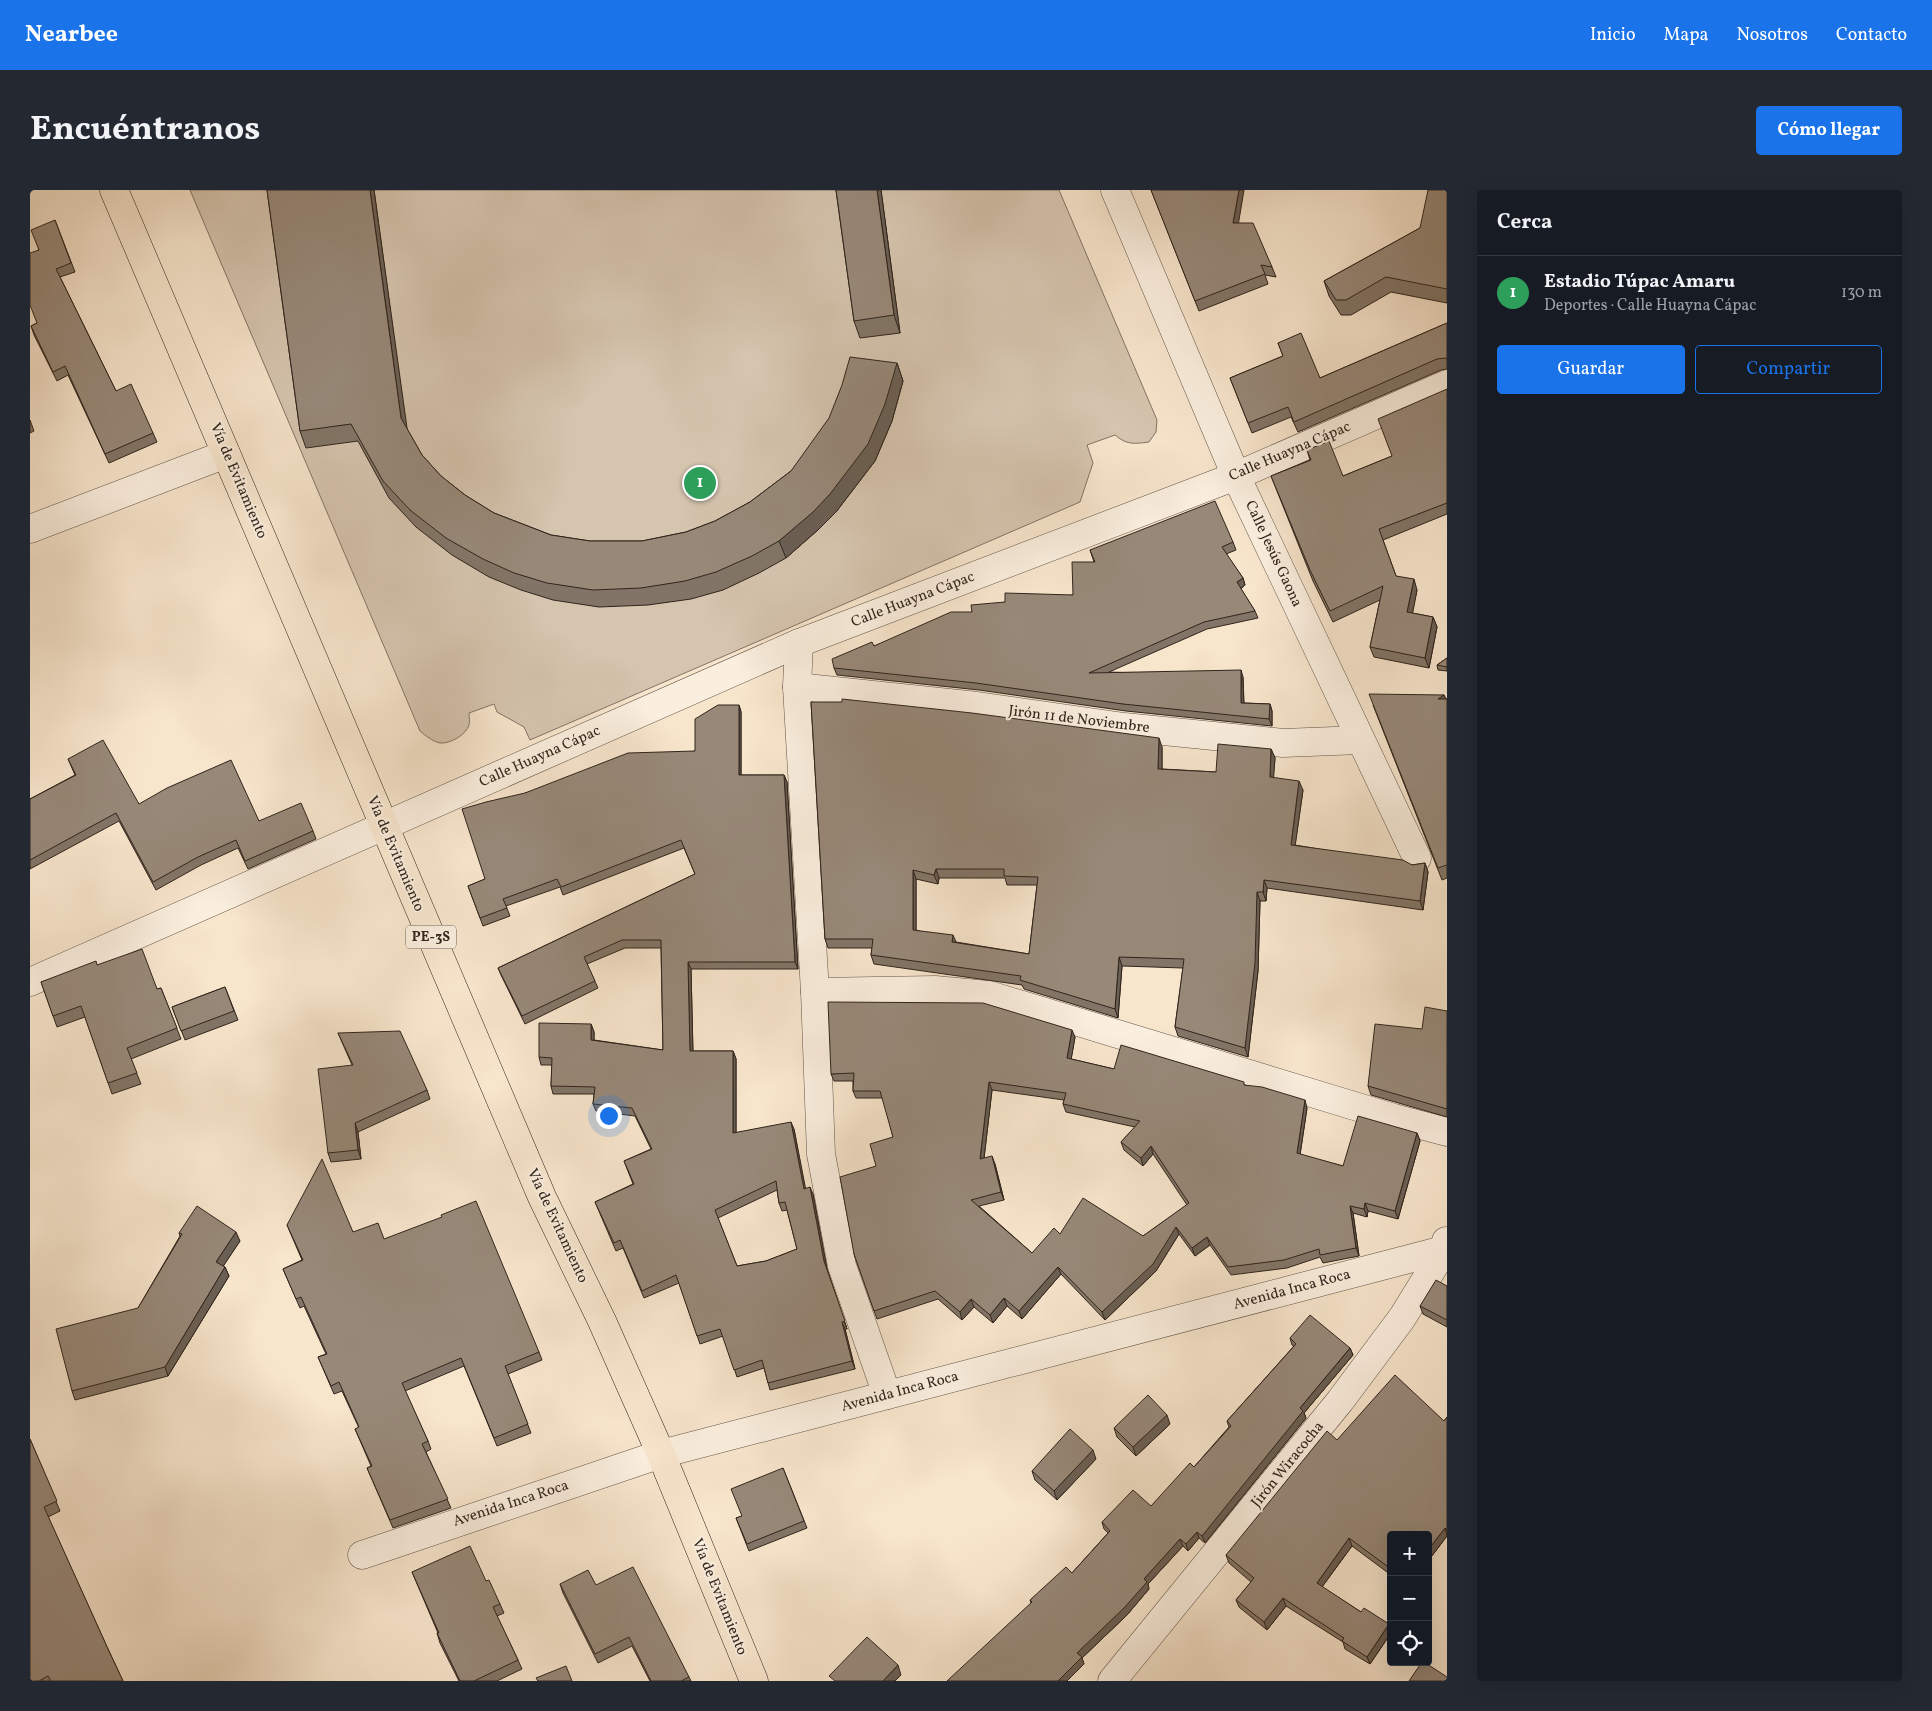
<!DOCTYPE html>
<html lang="es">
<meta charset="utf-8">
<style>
body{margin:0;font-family:Vollkorn,serif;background:#242831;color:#f1f3f6}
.controls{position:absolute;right:15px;bottom:15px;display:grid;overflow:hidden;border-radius:5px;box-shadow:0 5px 20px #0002}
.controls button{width:45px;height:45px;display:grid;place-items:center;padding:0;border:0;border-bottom:1px solid #363941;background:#171b24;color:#f1f3f6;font:25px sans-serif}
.you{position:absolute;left:578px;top:925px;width:18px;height:18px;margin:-12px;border:4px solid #fff;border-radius:50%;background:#1a73e8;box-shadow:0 0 0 8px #1a73e833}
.badge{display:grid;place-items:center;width:32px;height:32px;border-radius:50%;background:#1a73e8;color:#fff;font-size:16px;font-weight:700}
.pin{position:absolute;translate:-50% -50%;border:2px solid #fff;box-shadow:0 1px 5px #0006}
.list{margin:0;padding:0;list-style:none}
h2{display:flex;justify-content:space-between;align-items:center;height:65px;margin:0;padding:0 20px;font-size:21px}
h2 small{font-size:16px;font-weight:400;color:#9ea1a6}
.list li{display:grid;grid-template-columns:32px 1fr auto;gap:15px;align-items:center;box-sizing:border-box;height:75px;padding:0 20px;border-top:1px solid #363941}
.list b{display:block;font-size:19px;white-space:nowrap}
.list p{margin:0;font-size:16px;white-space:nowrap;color:#9ea1a6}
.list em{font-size:16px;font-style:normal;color:#9ea1a6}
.actions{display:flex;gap:10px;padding:15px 20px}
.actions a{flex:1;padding:11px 0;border:1px solid #1a73e8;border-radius:5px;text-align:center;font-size:18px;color:#1a73e8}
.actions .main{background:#1a73e8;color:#fff}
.icon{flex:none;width:28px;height:28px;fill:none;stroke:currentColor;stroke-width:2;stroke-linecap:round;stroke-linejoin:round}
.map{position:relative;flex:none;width:1417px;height:1491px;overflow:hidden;border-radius:5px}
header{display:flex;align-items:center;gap:30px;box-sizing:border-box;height:70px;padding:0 25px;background:#1a73e8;color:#fff}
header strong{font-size:24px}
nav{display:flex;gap:28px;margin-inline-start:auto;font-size:18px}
.intro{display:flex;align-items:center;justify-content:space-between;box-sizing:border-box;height:120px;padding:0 30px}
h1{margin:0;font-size:35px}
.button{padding:12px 22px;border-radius:5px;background:#1a73e8;color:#fff;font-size:18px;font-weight:700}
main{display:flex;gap:30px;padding:0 30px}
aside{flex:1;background:#171b24;border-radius:5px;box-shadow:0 5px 20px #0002}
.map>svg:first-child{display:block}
</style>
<header>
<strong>Nearbee</strong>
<nav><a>Inicio</a><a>Mapa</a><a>Nosotros</a><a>Contacto</a></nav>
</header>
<div class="intro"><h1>Encuéntranos</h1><a class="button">Cómo llegar</a></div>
<main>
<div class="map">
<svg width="1417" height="1491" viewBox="0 0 1417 1491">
<rect width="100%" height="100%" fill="#f7e5cc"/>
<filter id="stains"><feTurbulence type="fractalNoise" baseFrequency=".004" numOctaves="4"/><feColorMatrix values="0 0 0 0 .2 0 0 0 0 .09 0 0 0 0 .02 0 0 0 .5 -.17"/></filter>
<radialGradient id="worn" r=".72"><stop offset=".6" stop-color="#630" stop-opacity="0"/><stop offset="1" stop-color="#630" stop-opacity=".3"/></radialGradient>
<!-- green -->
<path fill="#d5c4ae" stroke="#827465" d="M160,0H1029L1127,230L1126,242L1119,252C1103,254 1097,255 1085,245L1057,255L1063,273L1050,312L500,550L494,537L467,522L464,514L439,523C439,527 440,532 439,535C436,545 420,554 410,553C402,551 396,546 390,541Z"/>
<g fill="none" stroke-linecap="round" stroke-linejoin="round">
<defs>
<g id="street">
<polyline points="1085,0 1206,286 1387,668"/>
<polyline points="0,339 196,264"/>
<polyline points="769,453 767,497 785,802 791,964 812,1076 857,1205"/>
<polyline points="767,497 947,516 1094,537 1253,553 1330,550"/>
<polyline points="0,792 769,453 1206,286 1417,194"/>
<polyline points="785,802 905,800 959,805 1364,928 1417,942"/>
<polyline points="332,1365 631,1264 1417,1059"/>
<polyline points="1082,1491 1310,1211 1372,1128 1414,1060 1416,1051"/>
</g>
<polyline id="highway" points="84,0 512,1007 572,1131 631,1264 724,1491"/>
</defs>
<!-- street casing -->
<use href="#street" stroke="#625448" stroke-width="29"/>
<!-- highway casing -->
<use href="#highway" stroke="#30241c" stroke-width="29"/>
<!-- street -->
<use href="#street" stroke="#faeede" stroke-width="28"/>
<!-- highway -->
<use href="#highway" stroke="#f7e5cc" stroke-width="28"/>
</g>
<!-- wall -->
<g fill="#827567" stroke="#30241c" fill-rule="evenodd">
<polygon points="237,0 344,0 376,237 392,265 411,286 435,305 464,323 521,345 560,351 612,351 656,342 685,331 720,312 761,281 867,173 873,191 862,231 845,271 806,322 789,339 756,368 729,383 693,400 661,409 618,415 569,417 523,410 491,400 459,387 422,365 386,337 359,308 328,251 276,258 270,241"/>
<polygon points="806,0 851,0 870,143 830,148 824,131"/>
<polygon points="1121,0 1208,33 1242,77 1246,87 1235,85 1238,94 1169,121"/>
<polygon points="1417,0 1417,113 1361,102 1321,125 1311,125 1299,106 1294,91 1390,38"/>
<polygon points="25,30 45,82 30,87 86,201 123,243 127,252 79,273 38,185 27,191 4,145 1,136 7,133 8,60"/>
<polygon points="1417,133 1417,179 1411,180 1268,242 1261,227 1222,243 1200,188 1253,166 1248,153 1290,188"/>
<polygon points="1417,199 1417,324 1353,350 1366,386 1387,400 1382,423 1403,427 1407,437 1399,478 1344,467 1340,457 1350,410 1303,432 1283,391 1241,286 1280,270 1277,260 1313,286 1362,266"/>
<polygon points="0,230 4,241 0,243"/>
<polygon points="1203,352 1206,360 1196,364 1213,388 1215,395 1211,399 1225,421 1228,428 1177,439 1079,482 1213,487 1214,513 1240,514 1242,521 1242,536 1096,521 949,500 807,485 804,478 844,456 942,422 975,412 1043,405 1064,372 1060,360"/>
<polygon points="1417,468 1417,481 1408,480 1407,475"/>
<polygon points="1414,505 1416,509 1417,509 1417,688 1412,690 1343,515"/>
<path d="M781,512L1132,557V579L1186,582L1241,559L1245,568L1243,588L1273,600L1265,655L1382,675L1395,673L1398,682L1393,720L1237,698L1236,711H1230L1228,781L1218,867L1148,846L1145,837L1153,778L1092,776L1088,828L994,799L992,795L844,774L841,765L842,758H798L795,749ZM909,688H975L977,695H1007L999,764L926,752L886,740V689L908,694Z"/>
<path d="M709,515L711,522V585H754L757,592L768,779H661L663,861H703L706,869V943L764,939L775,998L783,1004L797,1079L817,1139H815L825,1179L740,1200L734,1178L707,1187L693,1146L670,1154L649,1093L614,1108L593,1058L586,1061L565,1012L603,994L594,971L621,959L605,926L566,921L563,914L564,904H523L521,896L522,875H511L509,867L561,834L564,842V850L633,860L631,758H595L557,774L568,798L495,834L471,785L468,778L665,684L654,658L533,705L530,697L476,716L480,726L453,736L438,696L455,689L495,603L665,561ZM747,1000L749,1013L752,1021L757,1020L767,1059L736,1071L707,1076L688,1028Z"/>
<polygon points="38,569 109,614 229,631 283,641 286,649 218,679 208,658 171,675 126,700 89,631 0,679 0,609 45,585"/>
<polygon points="67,775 127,799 131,798 151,849 101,869 111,894 82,904 55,827 27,837 11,792"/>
<polygon points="195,797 208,830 155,850 142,817"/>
<polygon points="1417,821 1417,927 1341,905 1338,896 1392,839"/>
<polygon points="308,843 397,900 400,909 328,942 331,969 301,972 298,963 322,875"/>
<path d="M1045,847L1041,869L1084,879L1215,895L1277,918L1270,965L1313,976L1387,943L1390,951L1368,1029L1338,1021L1337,1027L1323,1023L1329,1066L1293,1073L1290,1067L1257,1078L1201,1085L1180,1055L1165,1066L1149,1044L1126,1081L1075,1130L1031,1084L992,1129L977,1116L963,1133L944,1117L932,1130L908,1109L847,1129L824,1064L846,976L863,947L853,908H826L823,901V891H804L801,884ZM962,900L1034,910L1033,914L1036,922L1105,937L1091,952L1094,960L1113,976L1123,964L1157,1015L1113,1046L1030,1044L1002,1063L949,1016L974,1010L965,974L954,968Z"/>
<polygon points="257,1035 323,1042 354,1049 509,1162 512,1170 478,1184 501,1243 467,1256 434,1176 375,1201 398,1251 401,1259 396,1262 421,1318 363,1338 337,1278 341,1276 325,1239 329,1238 312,1201 304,1204 288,1167 296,1164 274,1116 270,1118 253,1079 272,1070"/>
<polygon points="149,1043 210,1051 193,1076 195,1077 199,1086 138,1186 45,1210 42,1201 108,1118 150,1046"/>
<polygon points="1417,1096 1417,1137 1393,1124 1390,1116"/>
<polygon points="1260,1148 1320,1158 1323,1165 1274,1223 1276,1228 1175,1353 1169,1348 1158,1361 1153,1356 1118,1394 1119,1399 1097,1425 1052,1468 1054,1474 1001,1413 1000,1410 1042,1383 1078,1343 1074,1339 1072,1332 1121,1316 1164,1277 1199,1237 1197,1231 1264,1156 1262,1155"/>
<polygon points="1417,1227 1417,1346 1398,1371 1361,1345 1361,1385 1322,1356 1292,1397 1331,1422 1359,1434 1361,1440 1361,1443 1340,1474 1315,1459 1313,1452 1256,1416 1237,1440 1209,1417 1206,1410 1221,1392 1199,1373 1196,1365 1307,1250 1414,1231"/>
<polygon points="1140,1234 1106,1266 1087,1247 1084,1238"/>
<polygon points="0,1249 30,1321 18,1327 78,1459 93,1491 0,1491"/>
<polygon points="1066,1269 1027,1310 1005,1290 1002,1281"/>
<polygon points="753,1278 777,1338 719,1361 706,1328 712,1326"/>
<polygon points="382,1382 456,1391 470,1414 474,1423 467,1426 488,1470 492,1479 467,1491 429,1491 410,1453 407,1443 408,1443"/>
<polygon points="530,1394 659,1487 661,1491 620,1491 602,1456 568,1473 533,1403"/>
</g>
<!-- shaded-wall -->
<g fill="#6a5f54" stroke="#30241c">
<polygon points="340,0 344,0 378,245 371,228"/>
<polygon points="847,0 851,0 870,143 864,125"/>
<polygon points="1209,0 1214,0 1207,42 1203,33"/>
<polygon points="867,173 873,191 862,231 845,271 806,322 789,339 756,368 749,351"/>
<polygon points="1213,388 1215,395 1209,400 1207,392"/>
<polygon points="1384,389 1387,400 1381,432 1377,422"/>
<polygon points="1403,427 1407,437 1399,478 1395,468"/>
<polygon points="1211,480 1213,487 1214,520 1211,513"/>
<polygon points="1414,505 1417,512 1408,509"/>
<polygon points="1240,514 1242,521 1242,536 1239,529"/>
<polygon points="709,515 711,522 711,592 709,585"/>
<polygon points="1129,548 1132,557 1132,588 1128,579"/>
<polygon points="1241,559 1245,568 1243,596 1240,587"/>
<polygon points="754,585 757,592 768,779 765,772"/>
<polygon points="1269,591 1273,600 1264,664 1261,655"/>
<polygon points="1395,673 1398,682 1393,720 1390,711"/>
<polygon points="906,679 909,688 908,694 904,685"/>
<polygon points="883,680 886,689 886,749 883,740"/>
<polygon points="1234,690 1237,698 1236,711 1233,702"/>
<polygon points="1227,702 1230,711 1228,781 1218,867 1215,858"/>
<polygon points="923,745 927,754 922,752"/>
<polygon points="1089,767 1092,776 1088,828 1085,819"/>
<polygon points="658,772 661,779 663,869 660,861"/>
<polygon points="561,834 564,842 564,857 561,850"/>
<polygon points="1042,840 1045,847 1040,876 1037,868"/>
<polygon points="703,861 706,869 706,951 703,943"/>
<polygon points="959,892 962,900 953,977 950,969"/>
<polygon points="1275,910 1277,918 1269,971 1267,963"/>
<polygon points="761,932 764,939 777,1006 774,999"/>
<polygon points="325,933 328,942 331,969 328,960"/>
<polygon points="1387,943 1390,951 1368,1029 1365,1021"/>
<polygon points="1121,956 1123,964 1113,976 1111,968"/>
<polygon points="962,966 965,974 974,1010 971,1002"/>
<polygon points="780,997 783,1004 797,1079 817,1139 794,1071"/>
<polygon points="1335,1013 1338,1021 1337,1027 1334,1019"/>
<polygon points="1320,1016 1323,1023 1329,1066 1326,1058"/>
<polygon points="1146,1037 1149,1044 1126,1081 1075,1130 1072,1122"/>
<polygon points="206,1042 210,1051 190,1081 186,1072"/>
<polygon points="1177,1047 1180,1055 1165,1066 1162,1058"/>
<polygon points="195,1077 199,1086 138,1186 135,1177"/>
<polygon points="1028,1077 1031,1084 992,1129 989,1121"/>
<polygon points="974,1108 977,1116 963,1133 960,1125"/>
<polygon points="941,1109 944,1117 932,1130 930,1122"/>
<polygon points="812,1132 815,1139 825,1179 822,1171"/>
<polygon points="1320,1158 1323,1165 1274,1223 1276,1228 1175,1353 1172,1346 1270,1218"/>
<polygon points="1137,1225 1140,1234 1106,1266 1103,1257"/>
<polygon points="1063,1260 1066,1269 1027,1310 1024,1301"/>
<polygon points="1415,1338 1417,1346 1398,1371 1398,1360"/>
<polygon points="1167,1342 1169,1348 1158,1361 1156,1354"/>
<polygon points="1319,1348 1322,1356 1289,1401 1287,1393"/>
<polygon points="1150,1349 1153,1356 1118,1394 1119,1399 1097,1425 1052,1468 1054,1474 1037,1491 1028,1491 1047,1463"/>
<polygon points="1253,1408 1256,1416 1237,1440 1234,1432"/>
<polygon points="1359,1434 1361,1440 1361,1443 1340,1474 1337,1467"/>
<polygon points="868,1475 871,1485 865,1491 853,1491"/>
</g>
<!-- building -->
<g fill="#978878" stroke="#30241c" fill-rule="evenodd">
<polygon points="237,0 340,0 371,228 392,265 411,286 435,305 464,323 521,345 560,351 612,351 656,342 685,331 720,312 761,281 799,228 812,195 820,167 867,173 855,214 838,254 800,304 783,322 749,351 722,366 686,382 655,391 611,398 563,400 517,393 484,383 453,369 416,348 380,320 353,291 321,234 270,241"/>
<polygon points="806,0 847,0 864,125 824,131"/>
<polygon points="1121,0 1209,0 1203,33 1223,33 1242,77 1231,75 1235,84 1165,111"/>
<polygon points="1398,0 1417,0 1417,99 1356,87 1316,110 1306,110 1294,91 1390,38"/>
<polygon points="25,30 41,73 26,79 86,201 101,194 123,243 75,264 35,176 23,182 1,136 7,133 0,115 0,63 9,60 1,40"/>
<polygon points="1417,133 1417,169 1416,168 1407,169 1264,232 1258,217 1218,233 1200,188 1253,166 1248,153 1271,143 1290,188"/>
<polygon points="1417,199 1417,313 1349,339 1366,386 1384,389 1377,422 1403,427 1395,468 1340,457 1353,396 1300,421 1280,380 1241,286 1281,270 1277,260 1299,251 1313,286 1362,266 1348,229"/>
<polygon points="1185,311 1203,352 1192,357 1213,388 1207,392 1225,421 1174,432 1059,483 1211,480 1211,513 1240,514 1239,529 1093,514 946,493 804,478 802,469 842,452 844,456 921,422 942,422 941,415 975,412 975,403 1043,405 1042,372 1065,372 1060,360"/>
<polygon points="1417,468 1417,477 1407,475"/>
<polygon points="1339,504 1414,505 1408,509 1417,509 1417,675 1408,678"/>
<path d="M812,509L942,523L1129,548L1128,579L1186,582L1188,554L1241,559L1240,587L1269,591L1261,655L1373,670L1382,675L1395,673L1390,711L1234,690L1233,702H1227L1225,773L1215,858L1145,837L1154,769L1089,767L1085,819L990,790L991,786L841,765L843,749H795L781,512H812ZM906,679H974V686L1008,687L999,764L922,752L923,745L883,740V680L904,685Z"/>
<path d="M688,515H709V585H754L765,772H658L660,861H703V943L761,932L774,999L780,997L794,1071L815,1131L812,1132L822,1171L738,1193L732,1170L704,1180L690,1139L667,1146L646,1085L612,1101L590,1050L584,1053L565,1012L604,994L594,971L622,959L602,918L563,914L565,897L521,896L522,868L509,867V833L561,834V850L633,860L631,750H592L554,767L565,791L492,826L468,778L665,684L651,650L531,697L527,689L473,709L477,718L450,728L438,696L455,689L432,619L456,612L495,603L598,563L665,561V529ZM746,991L749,1013L755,1012L767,1059L736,1071L707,1076L685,1020Z"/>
<polygon points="73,550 109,614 137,598 201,570 229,631 271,613 283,641 215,671 206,650 168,667 123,692 86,623 0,670 0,609 46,585 38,569"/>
<polygon points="112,759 127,799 131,798 147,838 97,858 107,883 78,893 51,816 23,826 11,792 66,771 67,775"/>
<polygon points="195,797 204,821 151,841 142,817"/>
<path d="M798,812L953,813L1042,840L1037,868L1084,879L1091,855L1214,892V895L1232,897L1275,910L1267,963L1313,976L1328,926L1387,943L1365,1021L1335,1013L1334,1019L1320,1016L1326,1058L1290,1065L1289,1059L1254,1070L1198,1077L1177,1047L1162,1058L1146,1037L1123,1074L1072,1122L1028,1077L989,1121L974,1108L960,1125L941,1109L930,1122L905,1101L844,1121L824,1064L810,987L846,976L840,954L863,947L850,901H823L824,883L801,884ZM959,892L1036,903L1033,914L1110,931L1091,952L1111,968L1121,956L1159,1013L1113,1046L1053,1008L1030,1044L1024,1038L1002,1063L941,1010L971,1002L962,966L950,969Z"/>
<polygon points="1395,817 1417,821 1417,919 1338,896 1345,834 1392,839"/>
<polygon points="370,841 397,900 325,933 328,960 298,963 288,879 323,875 308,843"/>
<polygon points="292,969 323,1042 348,1033 354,1049 412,1027 411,1025 446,1011 509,1162 475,1176 498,1234 464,1248 431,1168 372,1193 398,1251 392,1254 418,1309 360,1330 337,1278 342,1276 325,1239 329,1237 309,1192 301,1196 288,1167 297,1164 271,1107 266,1109 253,1079 273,1070 257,1035"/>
<polygon points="167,1016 206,1042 186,1072 195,1077 135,1177 42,1201 26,1139 108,1118 152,1044 149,1043"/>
<polygon points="1406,1090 1417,1096 1417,1130 1390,1116"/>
<polygon points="1280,1125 1320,1158 1270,1218 1273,1221 1172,1346 1167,1342 1156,1354 1150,1349 1114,1389 1117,1392 1094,1418 1047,1463 1052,1467 1028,1491 917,1491 1002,1412 1000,1410 1036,1377 1042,1383 1080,1341 1072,1332 1103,1300 1121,1316 1160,1273 1164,1277 1201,1236 1197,1231 1266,1154 1260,1148"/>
<polygon points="1365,1185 1414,1231 1417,1227 1417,1340 1415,1338 1398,1360 1398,1345 1361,1345 1361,1379 1319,1348 1287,1393 1331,1422 1334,1418 1359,1434 1337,1467 1312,1451 1314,1448 1253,1408 1234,1432 1206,1410 1224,1388 1196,1365 1297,1241 1307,1250"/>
<polygon points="1118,1205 1137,1225 1103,1257 1084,1238"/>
<polygon points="1040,1239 1063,1260 1024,1301 1002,1281"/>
<polygon points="0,1249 27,1311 14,1317 78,1459 93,1491 21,1491 18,1486 9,1491 0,1491"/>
<polygon points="753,1278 774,1331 717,1354 706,1328 712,1326 701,1299"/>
<polygon points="440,1356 456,1391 459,1390 470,1414 463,1417 488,1470 444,1491 430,1491 407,1443 409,1443 382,1382"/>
<polygon points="603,1377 659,1487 651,1491 621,1491 599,1447 565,1464 530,1394 558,1380 566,1395"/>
<polygon points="837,1447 868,1475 853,1491 805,1491 799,1486"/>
<polygon points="1392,1472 1394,1472 1417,1487 1417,1491 1379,1491"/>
<polygon points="536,1476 542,1491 508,1491 506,1488"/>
</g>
<g text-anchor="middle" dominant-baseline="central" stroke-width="4" stroke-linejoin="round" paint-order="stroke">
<!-- shield labels -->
<rect fill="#faeede" stroke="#6d6156" stroke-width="1" x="376" y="735.5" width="50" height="23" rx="4"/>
<g font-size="14" font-weight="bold" fill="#30241c">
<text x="401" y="747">PE-3S</text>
</g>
<!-- street labels -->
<g font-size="15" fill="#30241c" stroke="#faeede">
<text transform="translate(1260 262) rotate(-23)">Calle Huayna Cápac</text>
<text transform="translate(208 291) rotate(67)">Vía de Evitamiento</text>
<text transform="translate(1243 364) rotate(65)">Calle Jesús Gaona</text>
<text transform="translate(883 410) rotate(-21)">Calle Huayna Cápac</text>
<text transform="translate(1049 530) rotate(7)">Jirón 11 de Noviembre</text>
<text transform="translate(510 567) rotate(-24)">Calle Huayna Cápac</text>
<text transform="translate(365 664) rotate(67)">Vía de Evitamiento</text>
<text transform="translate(527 1036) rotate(65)">Vía de Evitamiento</text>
<text transform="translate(1262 1100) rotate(-15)">Avenida Inca Roca</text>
<text transform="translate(870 1202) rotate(-15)">Avenida Inca Roca</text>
<text transform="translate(1258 1275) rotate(-51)">Jirón Wiracocha</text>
<text transform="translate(481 1314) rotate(-18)">Avenida Inca Roca</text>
<text transform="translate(689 1407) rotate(68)">Vía de Evitamiento</text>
</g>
</g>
<rect width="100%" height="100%" filter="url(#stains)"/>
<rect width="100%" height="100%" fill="url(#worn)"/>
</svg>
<div class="controls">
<button>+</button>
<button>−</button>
<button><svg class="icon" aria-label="locate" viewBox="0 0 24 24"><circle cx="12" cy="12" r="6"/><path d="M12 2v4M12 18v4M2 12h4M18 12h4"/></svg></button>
</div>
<div class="you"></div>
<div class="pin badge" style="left:670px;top:293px;background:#2e9e5b">1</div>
</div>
<aside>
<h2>Cerca<small></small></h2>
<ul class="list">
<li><span class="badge" style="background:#2e9e5b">1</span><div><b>Estadio Túpac Amaru</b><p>Deportes · Calle Huayna Cápac</p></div><em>130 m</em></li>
</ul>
<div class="actions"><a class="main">Guardar</a><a>Compartir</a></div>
</aside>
</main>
